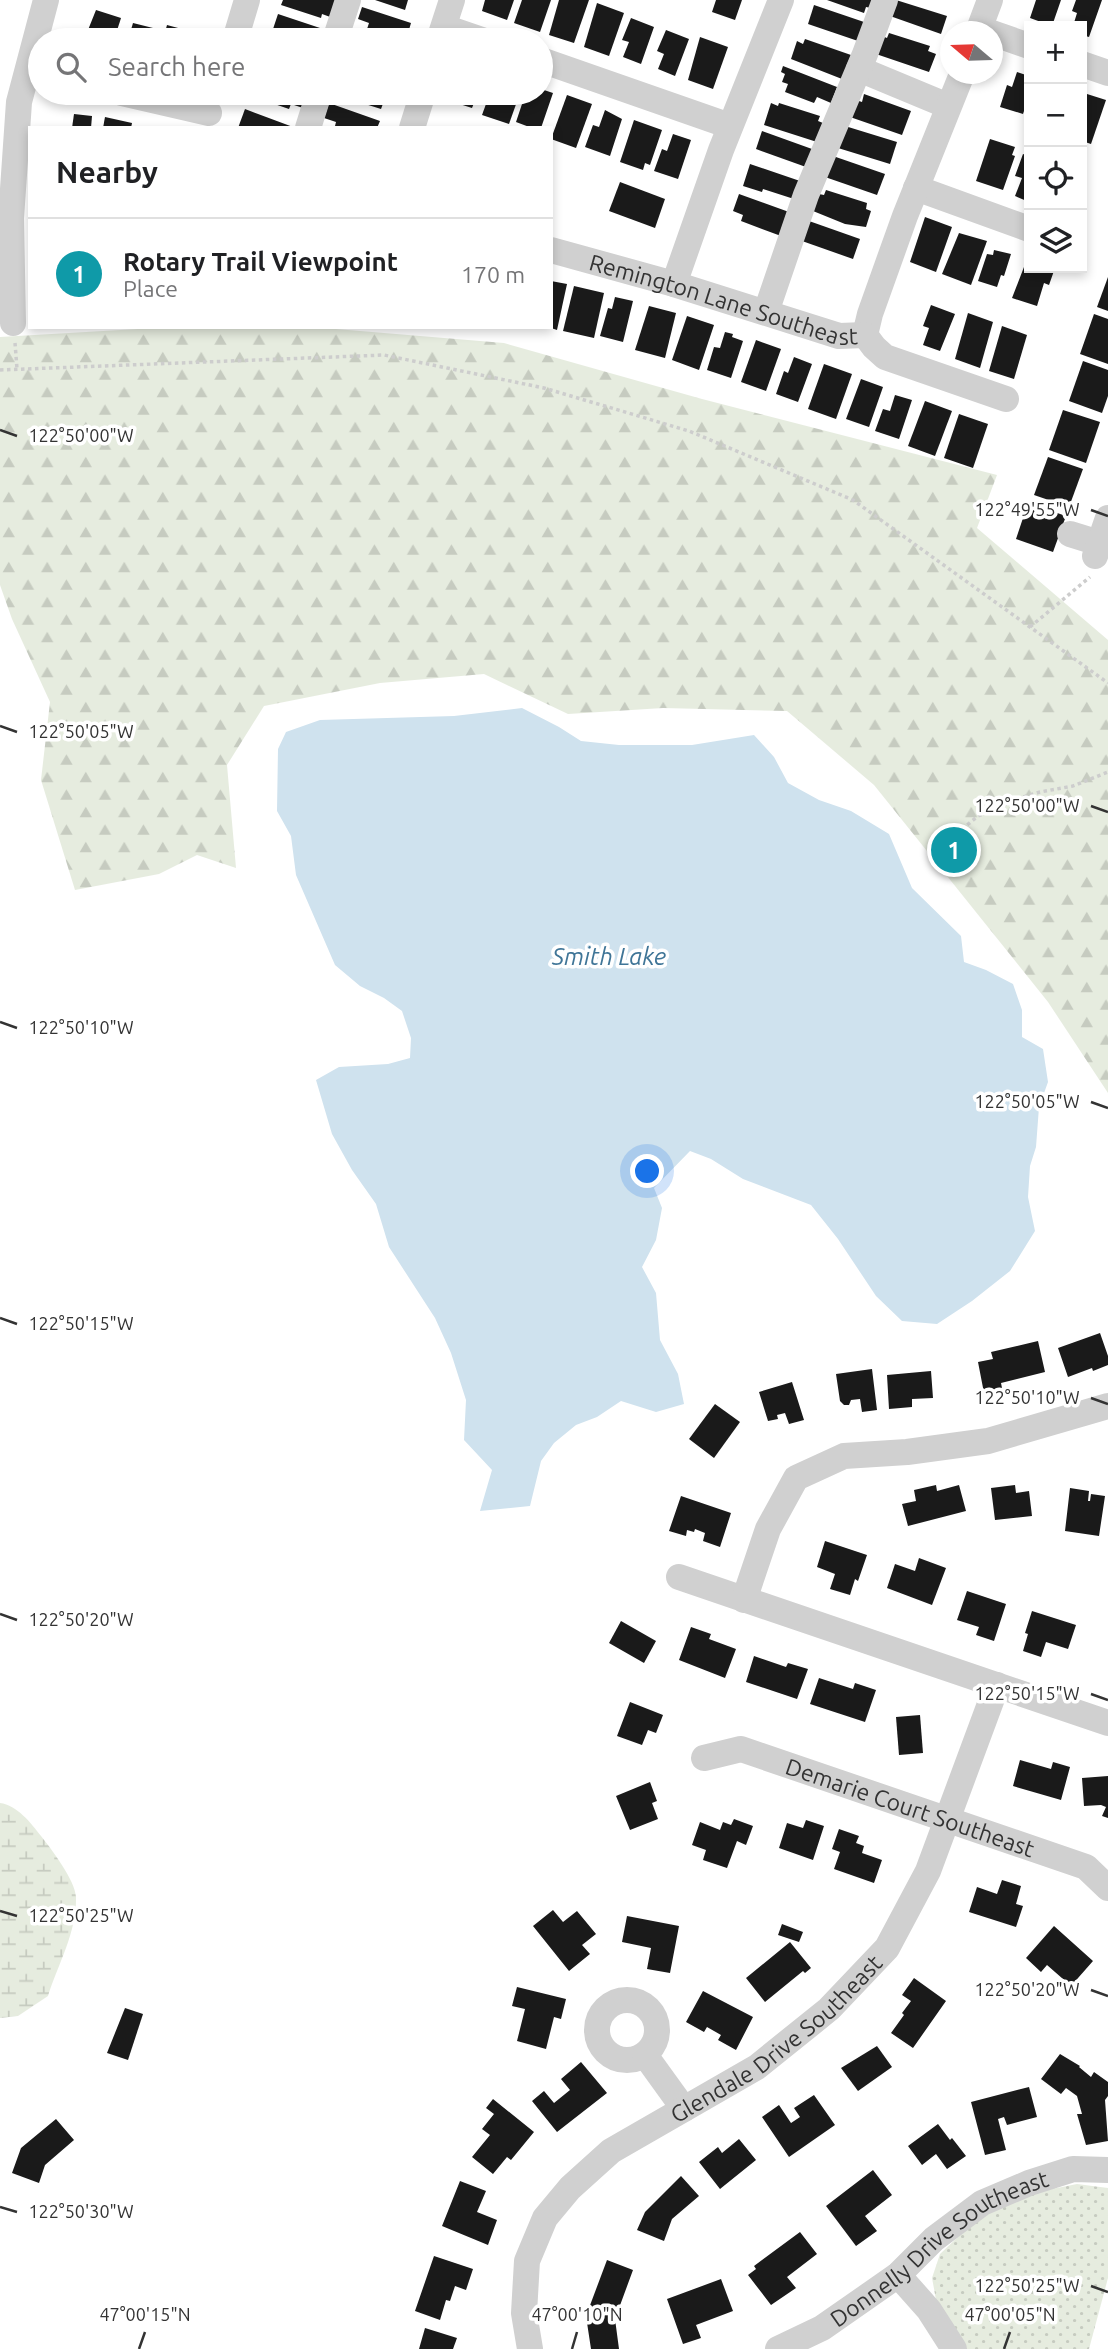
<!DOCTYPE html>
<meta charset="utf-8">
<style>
body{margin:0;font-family:Ubuntu,sans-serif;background:#f6f6f6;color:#202124}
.controls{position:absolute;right:21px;top:21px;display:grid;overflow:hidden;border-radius:0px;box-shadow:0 4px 10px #0003}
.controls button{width:63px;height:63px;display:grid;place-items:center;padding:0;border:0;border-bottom:2px solid #e0e0e0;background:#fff;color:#202124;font:35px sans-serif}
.compass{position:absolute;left:940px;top:21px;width:63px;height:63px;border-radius:50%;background:#fff;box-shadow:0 4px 10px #0003;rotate:289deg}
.you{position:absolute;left:648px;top:1172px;width:24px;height:24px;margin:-18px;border:5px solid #fff;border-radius:50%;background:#1a73e8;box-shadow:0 0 0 10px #1a73e833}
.badge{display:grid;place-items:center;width:46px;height:46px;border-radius:50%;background:#e63946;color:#fff;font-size:23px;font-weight:700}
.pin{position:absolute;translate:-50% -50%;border:4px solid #fff;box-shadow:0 2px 7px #0006}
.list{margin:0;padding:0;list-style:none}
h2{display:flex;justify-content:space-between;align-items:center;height:91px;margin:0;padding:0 28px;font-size:30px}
h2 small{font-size:23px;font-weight:400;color:#757577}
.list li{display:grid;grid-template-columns:46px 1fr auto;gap:21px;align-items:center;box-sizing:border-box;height:112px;padding:0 28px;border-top:2px solid #e0e0e0}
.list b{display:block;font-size:26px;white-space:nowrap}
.list p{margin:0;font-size:23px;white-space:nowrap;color:#757577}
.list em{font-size:23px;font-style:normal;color:#757577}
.icon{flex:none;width:38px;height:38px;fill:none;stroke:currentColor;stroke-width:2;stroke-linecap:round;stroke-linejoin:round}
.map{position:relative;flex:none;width:1108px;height:2349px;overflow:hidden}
.search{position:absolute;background:#fff;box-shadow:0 4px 10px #0003;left:28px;top:28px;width:525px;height:77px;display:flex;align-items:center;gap:18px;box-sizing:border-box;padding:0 24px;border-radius:38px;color:#757577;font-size:26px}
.panel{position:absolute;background:#fff;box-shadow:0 4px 10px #0003;left:28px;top:126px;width:525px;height:203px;border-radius:0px}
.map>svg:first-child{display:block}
</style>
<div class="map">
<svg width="1108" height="2349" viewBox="0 0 1108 2349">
<defs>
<pattern id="grass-dots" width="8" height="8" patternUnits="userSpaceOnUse" patternTransform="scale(1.75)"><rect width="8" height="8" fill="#e6ecdf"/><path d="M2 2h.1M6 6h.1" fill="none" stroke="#c6cbc0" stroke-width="1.8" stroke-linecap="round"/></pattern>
<pattern id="forest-firs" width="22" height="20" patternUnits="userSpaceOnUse" patternTransform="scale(1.75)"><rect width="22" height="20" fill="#e6ecdf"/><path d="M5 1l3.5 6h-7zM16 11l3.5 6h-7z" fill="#c6cbc0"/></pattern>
<pattern id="wetland-marsh" width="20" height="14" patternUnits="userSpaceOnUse" patternTransform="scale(1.75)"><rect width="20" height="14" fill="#e6ecdf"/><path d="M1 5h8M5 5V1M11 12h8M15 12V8" fill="none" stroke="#c6cbc0"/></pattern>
</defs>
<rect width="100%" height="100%" fill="#fff"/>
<!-- grass -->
<polygon fill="url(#grass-dots)" points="1077,2184 1108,2188 1108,2278 1089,2349 967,2349 937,2305 932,2278 940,2254 978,2218 1017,2196"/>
<!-- forest -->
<polygon fill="url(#forest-firs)" points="172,327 312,327 504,343 702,399 997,475 977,528 1108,640 1108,1093 1048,1002 874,785 787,711 663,708 568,714 484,674 380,683 264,706 227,765 236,868 197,855 159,874 75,890 41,780 50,702 12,619 0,585 0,337"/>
<!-- wetland -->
<path fill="url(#wetland-marsh)" d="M0,1803C17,1805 31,1823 41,1836C52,1850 75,1880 76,1897C77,1932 58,1964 48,1996L18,2016L0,2018Z"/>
<!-- water -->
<polygon fill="#cfe2ee" points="522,708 559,727 581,741 619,745 692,745 754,735 774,757 788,783 819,800 851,811 889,834 912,888 961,936 964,962 986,970 1013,984 1022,1010 1022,1037 1043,1049 1048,1082 1039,1107 1036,1147 1030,1166 1028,1197 1035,1231 1010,1271 972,1301 937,1324 902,1321 876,1296 838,1239 811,1205 743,1179 711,1159 690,1151 654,1188 662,1208 656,1240 642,1267 656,1293 660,1340 678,1374 684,1404 656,1412 621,1401 597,1417 576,1425 554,1443 541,1461 530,1506 480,1511 492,1470 464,1440 466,1400 451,1353 435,1318 389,1247 376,1204 352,1170 332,1134 316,1080 339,1067 388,1064 410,1058 411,1038 402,1011 384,998 360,986 335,965 296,875 291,836 277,811 278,749 286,732 320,720 454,716"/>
<!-- building -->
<g fill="#1a1a1a">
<polygon points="283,0 339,0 333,18 322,14 321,18 281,5"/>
<polygon points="375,0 408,0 405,10"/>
<polygon points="485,0 514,0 507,20 482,11"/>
<polygon points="522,0 551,0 540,32 514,23"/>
<polygon points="559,0 589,0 574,43 549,35"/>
<polygon points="716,0 742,0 735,20 712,12"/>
<polygon points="827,0 874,0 871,8 866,7 864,13"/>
<polygon points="896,0 947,16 941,34 890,16"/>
<polygon points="1036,0 1061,0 1052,26 1030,18"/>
<polygon points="1076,0 1102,0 1089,37 1082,35 1082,26 1073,26 1077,13 1072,11"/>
<polygon points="597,3 624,13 609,56 584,47"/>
<polygon points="814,5 864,22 858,41 808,24"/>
<polygon points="362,7 411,23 406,40 367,29 369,23 358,19"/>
<polygon points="96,10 121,18 114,40 84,40"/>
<polygon points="278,14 329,31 326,40 294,40 272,32"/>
<polygon points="631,18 654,27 641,64 623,57 629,42 622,40"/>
<polygon points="133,23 157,29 154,40 128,40"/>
<polygon points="167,25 193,32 190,40 163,40"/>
<polygon points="666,30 689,39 675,76 658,69 664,54 657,51"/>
<polygon points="889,33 930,46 928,51 936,54 929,72 876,54 882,36 887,38"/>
<polygon points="700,37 728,47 713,89 688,80"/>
<polygon points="805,39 851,55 842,79 791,59 797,41 803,44"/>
<polygon points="783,66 837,87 831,103 817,97 814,103 785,92 788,84 782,82 785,74 781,72"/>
<polygon points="1017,72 1029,76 1029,96 1023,114 1000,107 1007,85 1012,87"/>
<polygon points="541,89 553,93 541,128 532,128 516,122 523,101 529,102 533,93 541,93"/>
<polygon points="252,93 299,93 307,96 303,108 291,104 289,109 251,96"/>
<polygon points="345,93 387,93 381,109 343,97"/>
<polygon points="450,93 478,93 472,108 447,100"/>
<polygon points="490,93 520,93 509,124 482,115"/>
<polygon points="864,94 911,111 902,135 850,117 856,100 862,102"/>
<polygon points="1087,94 1106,100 1091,144 1082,141 1082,109"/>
<polygon points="567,95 592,104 576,148 551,139"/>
<polygon points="329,103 380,121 377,128 341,128 335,126 336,122 324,118"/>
<polygon points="771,103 778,106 779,103 820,116 818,121 823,123 817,142 764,125"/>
<polygon points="245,109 293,127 293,128 238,128"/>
<polygon points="605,110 622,119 610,156 585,147 593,125 599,127"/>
<polygon points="74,114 92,116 91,128 72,128"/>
<polygon points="105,117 132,123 131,128 103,128"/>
<polygon points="634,120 662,130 650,165 645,163 643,170 620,162"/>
<polygon points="845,126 897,142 890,164 838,148"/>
<polygon points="762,131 812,149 806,167 756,149"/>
<polygon points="673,134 691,140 678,179 654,171 662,149 667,151"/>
<polygon points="990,139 1015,147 1012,155 1015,156 1003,190 976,181"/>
<polygon points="1023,154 1029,156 1029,202 1015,196 1022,178 1015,176"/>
<polygon points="833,156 885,174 877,195 825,177"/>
<polygon points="750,164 800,181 794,199 763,189 762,192 743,186"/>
<polygon points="620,182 665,199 655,228 609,211"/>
<polygon points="826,190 867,203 866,209 871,211 866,227 845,224 813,211 819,194 824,195"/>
<polygon points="739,194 789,212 781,236 741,221 743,215 733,211"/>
<polygon points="925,217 952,227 936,272 910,262"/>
<polygon points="809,221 860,239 853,259 802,241"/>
<polygon points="959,233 987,241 971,285 942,274"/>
<polygon points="994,250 1011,254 1004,276 1001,275 997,287 978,281 987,254 993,255"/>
<polygon points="1029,254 1029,268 1055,268 1049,285 1044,283 1037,306 1012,298"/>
<polygon points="1108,277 1108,311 1097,307"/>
<polygon points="551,281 567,284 557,330 551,328"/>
<polygon points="574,286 604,293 594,338 563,331"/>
<polygon points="615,297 633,301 623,342 600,336 608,308 612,309"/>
<polygon points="931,305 955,314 940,351 923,345 929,328 923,326"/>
<polygon points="649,306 676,313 665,358 635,350"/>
<polygon points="968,313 993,322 980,368 955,359"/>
<polygon points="1094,314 1108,319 1108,364 1080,354"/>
<polygon points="687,316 714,325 699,370 672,360"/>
<polygon points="1002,326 1027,335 1014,379 989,371"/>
<polygon points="725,332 733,334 732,337 743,341 731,378 707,370 714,347 720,348"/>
<polygon points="756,340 781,349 766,391 741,382"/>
<polygon points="794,357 812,364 798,402 776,394 784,371 788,373"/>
<polygon points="1083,361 1108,370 1108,396 1102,413 1069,401"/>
<polygon points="824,364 852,374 836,419 808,409"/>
<polygon points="861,379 883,387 869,427 846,419"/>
<polygon points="895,395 912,400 899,439 875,431 883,409 890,411"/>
<polygon points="925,401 952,411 935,456 908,446"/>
<polygon points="1063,410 1100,422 1086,463 1049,450"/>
<polygon points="959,414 988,424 973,468 944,458"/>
<polygon points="1048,457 1083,469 1069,507 1034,495"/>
<polygon points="1028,503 1066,516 1053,552 1016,539"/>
<polygon points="1100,1333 1108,1356 1108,1365 1093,1371 1092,1368 1068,1377 1058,1348"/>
<polygon points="1038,1341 1045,1372 1001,1383 1002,1388 984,1393 978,1362 993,1359 991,1352"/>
<polygon points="872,1369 877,1410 862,1412 860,1399 851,1400 849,1405 844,1405 840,1401 836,1374"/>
<polygon points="931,1371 933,1398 912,1399 912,1407 889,1409 887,1375"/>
<polygon points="792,1382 804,1420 789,1424 785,1413 777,1415 778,1419 768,1421 759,1392"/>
<polygon points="715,1404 740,1422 714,1458 689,1439"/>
<polygon points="936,1485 937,1491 959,1485 966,1511 908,1526 902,1504 916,1501 914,1490"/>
<polygon points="1015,1485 1016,1493 1029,1491 1032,1516 995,1520 991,1488"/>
<polygon points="1070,1488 1089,1491 1088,1501 1090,1501 1091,1494 1105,1496 1099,1536 1065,1531"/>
<polygon points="681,1496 731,1513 720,1547 703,1541 705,1533 695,1529 694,1532 687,1530 686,1536 669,1531"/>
<polygon points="825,1541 867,1555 858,1581 855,1579 850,1595 830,1589 835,1574 817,1567"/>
<polygon points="919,1558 946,1568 932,1605 887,1588 895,1564 915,1571"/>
<polygon points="967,1591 1006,1604 994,1641 976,1635 979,1627 957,1620"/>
<polygon points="1032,1611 1076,1625 1068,1649 1046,1642 1041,1657 1023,1651 1028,1634 1025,1633"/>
<polygon points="621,1621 656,1641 644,1663 609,1643"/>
<polygon points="691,1627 711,1634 709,1639 736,1649 725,1678 679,1660"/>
<polygon points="754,1656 786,1667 788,1663 808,1669 797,1699 746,1682"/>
<polygon points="819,1678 853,1689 855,1683 876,1690 865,1722 810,1704"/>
<polygon points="630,1702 663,1715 656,1733 648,1730 642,1745 617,1736"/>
<polygon points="920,1715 923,1753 899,1755 896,1717"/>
<polygon points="1020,1760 1051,1769 1053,1762 1070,1767 1061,1800 1013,1786"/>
<polygon points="1108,1776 1108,1818 1102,1816 1106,1807 1101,1805 1084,1806 1082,1778"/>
<polygon points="650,1782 657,1801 652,1803 658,1819 630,1830 616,1796"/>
<polygon points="734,1819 753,1826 746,1845 737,1841 727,1868 703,1860 706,1850 692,1845 700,1822 720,1830 723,1822 731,1825"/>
<polygon points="806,1820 824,1826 813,1860 779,1848 787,1823 803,1828"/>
<polygon points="839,1829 859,1836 856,1843 864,1846 862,1853 882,1860 874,1883 834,1869 840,1852 832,1849"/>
<polygon points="1002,1880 1021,1886 1016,1904 1023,1906 1016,1927 969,1912 977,1887 997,1894"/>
<polygon points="553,1910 563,1922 577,1911 596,1934 582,1945 590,1954 569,1971 533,1926"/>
<polygon points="627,1916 679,1926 670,1973 647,1969 651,1948 622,1942"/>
<polygon points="782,1924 803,1932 799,1942 778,1935"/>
<polygon points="1054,1926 1093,1961 1071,1986 1047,1965 1041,1972 1026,1958"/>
<polygon points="790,1942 811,1968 805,1973 803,1971 765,2002 746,1978"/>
<polygon points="914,1978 946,2001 913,2048 891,2033 904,2015 902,2013 911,2001 902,1995"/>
<polygon points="517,1987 566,1999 561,2019 554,2017 546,2049 517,2041 525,2009 512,2006"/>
<polygon points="703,1991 753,2017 736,2050 718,2040 721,2035 707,2027 704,2032 686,2022"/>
<polygon points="125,2008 143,2014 128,2060 107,2053"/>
<polygon points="877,2046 892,2067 858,2091 841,2068"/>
<polygon points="1060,2054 1080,2066 1079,2067 1091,2077 1094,2072 1108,2082 1108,2096 1105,2100 1108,2141 1086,2145 1077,2114 1082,2114 1077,2096 1066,2088 1061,2094 1041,2079"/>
<polygon points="581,2062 607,2093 557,2132 532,2101 544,2091 554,2103 570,2090 561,2079"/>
<polygon points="1029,2087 1037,2117 1007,2125 1004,2117 998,2119 1006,2150 985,2155 971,2102"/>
<polygon points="814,2095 835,2125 789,2157 762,2117 779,2105 791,2123 800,2117 794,2108"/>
<polygon points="493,2099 534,2132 511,2160 507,2157 493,2174 472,2157 490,2135 482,2129 494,2114 486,2108"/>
<polygon points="56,2119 74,2140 45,2165 39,2183 12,2173 21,2148"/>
<polygon points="938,2124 950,2140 952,2138 966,2156 947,2169 936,2154 922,2165 908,2146"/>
<polygon points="739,2139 756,2160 720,2189 699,2162 718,2147 722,2153"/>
<polygon points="873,2170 892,2195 865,2216 877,2231 856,2246 826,2206"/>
<polygon points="681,2176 699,2196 672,2219 664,2241 637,2230 645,2212"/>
<polygon points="460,2181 486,2191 477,2212 497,2220 488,2245 442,2226"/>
<polygon points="800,2232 817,2254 787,2277 796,2288 771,2305 748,2275 756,2269 754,2266"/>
<polygon points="434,2256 473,2269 466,2290 455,2286 450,2301 446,2300 440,2320 415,2311"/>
<polygon points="607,2260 633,2270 615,2319 619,2349 591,2349 586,2316"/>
<polygon points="721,2279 733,2311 696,2325 701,2338 683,2344 667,2299"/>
<polygon points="425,2328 457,2338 453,2349 419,2349"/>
</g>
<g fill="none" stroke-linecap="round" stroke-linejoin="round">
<!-- path -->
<g stroke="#cdcdcd" stroke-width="3.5" stroke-dasharray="3.5 3.5" stroke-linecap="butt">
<polyline points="15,343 17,369"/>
<polyline points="0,370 384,355 544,388 689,431 853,500 1108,683"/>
<polyline points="1030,627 1090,577"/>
<polyline points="959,844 967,825 978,816 1020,798 1040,792 1073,786 1108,772"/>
</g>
<!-- minor -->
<g stroke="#d0d0d0" stroke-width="26">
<polyline points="444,27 482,40"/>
<polyline points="978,32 990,0"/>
<polyline points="992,33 1029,46"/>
<polyline points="235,40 247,0"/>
<polyline points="335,40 348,0"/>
<polyline points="439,40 452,0"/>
<polyline points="541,60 730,126"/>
<polyline points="1082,64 1108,73"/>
<polyline points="859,69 948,106"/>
<polyline points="122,93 209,113"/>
<polyline points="308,128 319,93"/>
<polyline points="412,128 423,93"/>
<polyline points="916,188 1029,229"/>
<path id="s1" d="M551,250L674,284L839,336L865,335"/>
<polyline points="674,284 721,150 781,0"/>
<polyline points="766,312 806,195 865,54 885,0"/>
<polyline points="13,323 11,218 19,102 46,0"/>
<polyline points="865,335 870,314 905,216 962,74"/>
<polyline points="865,335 874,347 885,357 1006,399"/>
<polyline points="1070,534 1099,543"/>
<polyline points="1095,556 1108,518"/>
<polyline points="679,1577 1108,1723"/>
<polyline points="744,1600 768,1529 796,1478 844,1456 907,1452 988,1441 1108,1406"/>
<path id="s2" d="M704,1758L741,1749L1086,1867L1108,1888"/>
<circle cx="627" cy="2030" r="30"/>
<polyline points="645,2055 684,2109"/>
<polyline points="898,2275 929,2310 954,2349"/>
<path id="s3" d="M530,2349L524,2313L527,2261L545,2218L570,2188L611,2151L757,2067L829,2009L887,1948L928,1871L997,1685"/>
<path id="s4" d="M778,2349L822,2328L898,2275L934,2239L982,2203L1029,2183L1073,2169L1108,2170"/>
</g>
</g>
<!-- ticks -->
<path fill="none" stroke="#333" stroke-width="2.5" d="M0,430L17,436M1091,510L1108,516M0,726L17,732M1091,806L1108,812M0,1022L17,1028M1091,1102L1108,1108M0,1318L17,1324M1091,1398L1108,1404M0,1614L17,1620M1091,1694L1108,1700M0,1911L17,1916M1091,1990L1108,1996M0,2207L17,2212M1091,2286L1108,2292M139,2349L145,2332M572,2349L577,2332M1004,2349L1010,2332"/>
<g text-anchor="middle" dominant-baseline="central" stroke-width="7" stroke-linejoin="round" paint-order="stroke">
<!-- street labels -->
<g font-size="23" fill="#333" stroke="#fff">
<text stroke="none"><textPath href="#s1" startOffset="180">Remington Lane Southeast</textPath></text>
<text stroke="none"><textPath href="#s2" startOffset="217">Demarie Court Southeast</textPath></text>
<text stroke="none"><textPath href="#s3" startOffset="430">Glendale Drive Southeast</textPath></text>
<text stroke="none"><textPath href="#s4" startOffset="192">Donnelly Drive Southeast</textPath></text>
</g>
<!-- water labels -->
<g font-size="24" font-style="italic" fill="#3f7597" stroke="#fff">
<text x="609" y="956">Smith Lake</text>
</g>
</g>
<g font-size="18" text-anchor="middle" fill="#333" stroke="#fff" stroke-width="7" stroke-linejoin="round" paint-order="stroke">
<text x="81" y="442">122°50'00"W</text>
<text x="1027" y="516">122°49'55"W</text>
<text x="81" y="738">122°50'05"W</text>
<text x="1027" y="812">122°50'00"W</text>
<text x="81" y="1034">122°50'10"W</text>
<text x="1027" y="1108">122°50'05"W</text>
<text x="81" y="1330">122°50'15"W</text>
<text x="1027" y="1404">122°50'10"W</text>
<text x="81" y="1626">122°50'20"W</text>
<text x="1027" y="1700">122°50'15"W</text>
<text x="81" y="1922">122°50'25"W</text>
<text x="1027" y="1996">122°50'20"W</text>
<text x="81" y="2218">122°50'30"W</text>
<text x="1027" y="2292">122°50'25"W</text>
<text x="145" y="2321">47°00'15"N</text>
<text x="577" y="2321">47°00'10"N</text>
<text x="1010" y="2321">47°00'05"N</text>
</g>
</svg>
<div class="controls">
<button>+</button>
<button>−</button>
<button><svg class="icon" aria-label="locate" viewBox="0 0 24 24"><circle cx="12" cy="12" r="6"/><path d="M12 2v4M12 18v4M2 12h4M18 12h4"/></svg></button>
<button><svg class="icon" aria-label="layers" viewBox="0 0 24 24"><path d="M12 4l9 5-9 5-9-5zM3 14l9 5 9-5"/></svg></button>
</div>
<svg class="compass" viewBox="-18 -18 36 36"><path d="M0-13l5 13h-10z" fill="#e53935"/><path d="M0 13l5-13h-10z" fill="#757577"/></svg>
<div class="you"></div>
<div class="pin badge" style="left:954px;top:850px;background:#0f9aa8">1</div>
<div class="search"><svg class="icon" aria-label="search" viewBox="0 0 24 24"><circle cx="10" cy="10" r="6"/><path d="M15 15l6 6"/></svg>Search here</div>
<section class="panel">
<h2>Nearby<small></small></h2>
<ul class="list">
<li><span class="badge" style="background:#0f9aa8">1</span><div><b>Rotary Trail Viewpoint</b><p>Place</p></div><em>170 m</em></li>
</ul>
</section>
</div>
